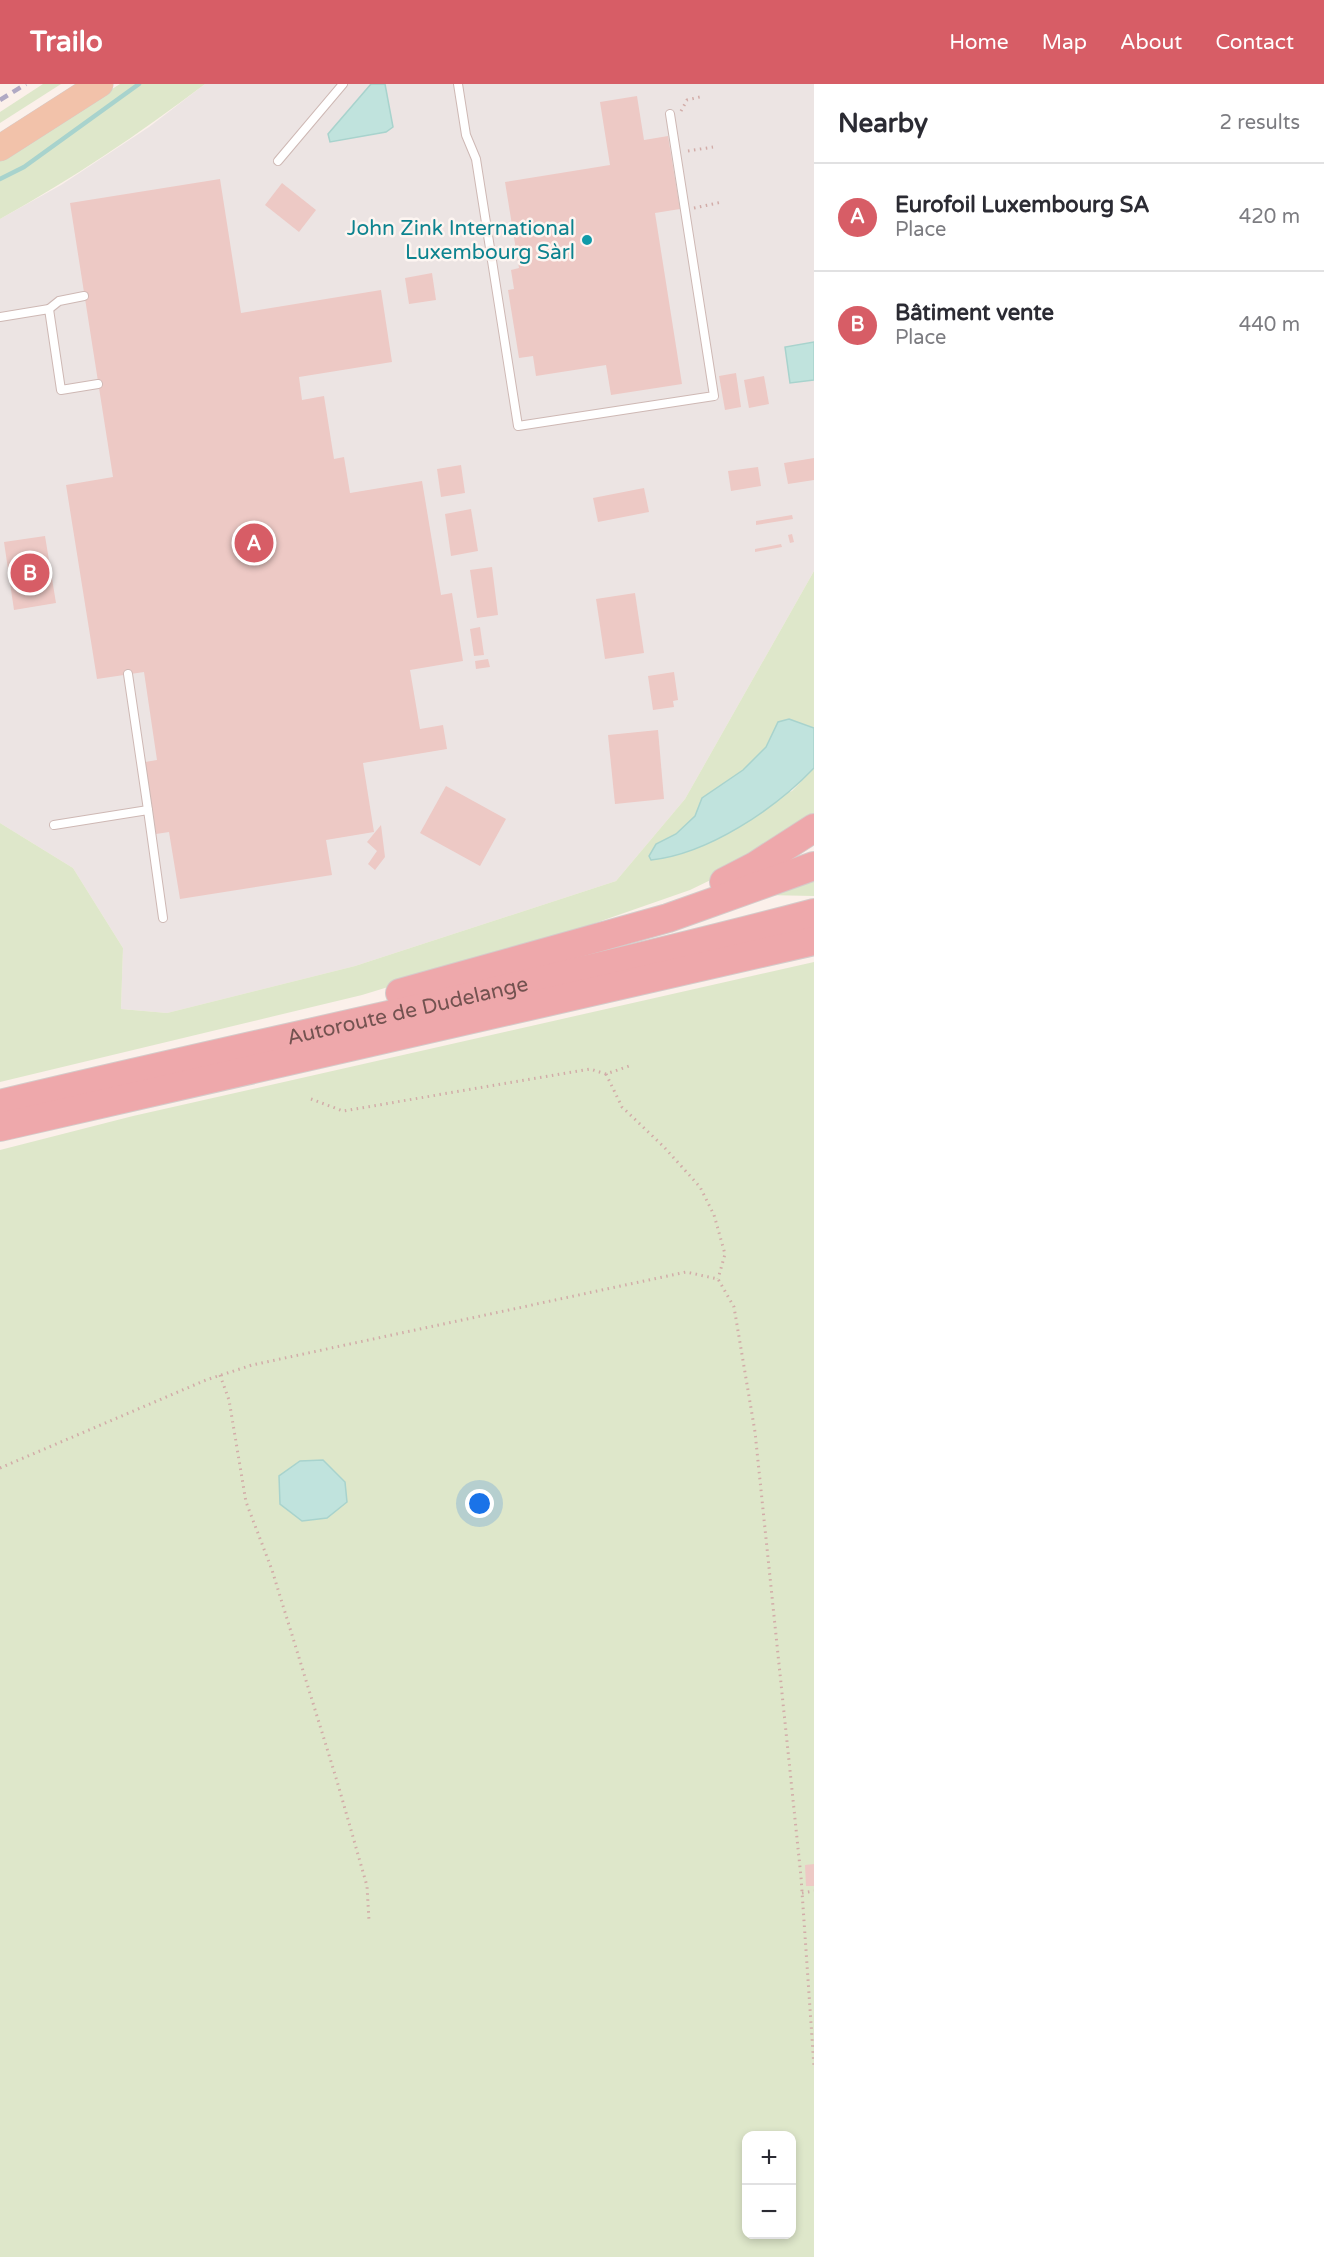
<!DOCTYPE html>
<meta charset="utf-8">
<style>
body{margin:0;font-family:"Varela Round",sans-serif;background:#f2f2f3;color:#2b2b33}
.controls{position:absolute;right:18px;bottom:18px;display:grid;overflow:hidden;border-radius:12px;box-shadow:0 3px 9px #0003}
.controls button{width:54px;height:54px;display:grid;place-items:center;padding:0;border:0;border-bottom:2px solid #e1e1e2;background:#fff;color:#2b2b33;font:30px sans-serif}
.you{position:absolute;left:480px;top:1420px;width:21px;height:21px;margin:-15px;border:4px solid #fff;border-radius:50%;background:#1a73e8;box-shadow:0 0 0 9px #1a73e833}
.badge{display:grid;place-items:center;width:39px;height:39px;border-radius:50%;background:#d75d66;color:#fff;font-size:20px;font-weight:700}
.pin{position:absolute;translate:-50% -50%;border:3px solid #fff;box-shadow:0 2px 6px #0006}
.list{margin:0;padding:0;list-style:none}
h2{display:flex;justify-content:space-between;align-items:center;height:78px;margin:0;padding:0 24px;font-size:26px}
h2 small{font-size:20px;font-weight:400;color:#7c7c81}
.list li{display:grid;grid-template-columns:39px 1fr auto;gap:18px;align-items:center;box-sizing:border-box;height:108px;padding:0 24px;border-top:2px solid #e1e1e2}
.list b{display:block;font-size:22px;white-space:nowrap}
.list p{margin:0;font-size:20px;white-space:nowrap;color:#7c7c81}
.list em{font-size:20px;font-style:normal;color:#7c7c81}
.map{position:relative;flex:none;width:814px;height:2173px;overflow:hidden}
header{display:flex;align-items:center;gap:36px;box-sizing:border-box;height:84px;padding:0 30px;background:#d75d66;color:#fff}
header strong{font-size:28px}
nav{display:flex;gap:33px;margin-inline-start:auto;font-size:21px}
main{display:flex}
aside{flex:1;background:#fff}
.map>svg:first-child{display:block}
</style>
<header>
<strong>Trailo</strong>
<nav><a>Home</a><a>Map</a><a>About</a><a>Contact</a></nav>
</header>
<main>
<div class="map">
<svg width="814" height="2173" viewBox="0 0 814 2173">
<rect width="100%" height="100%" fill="#fbf0ea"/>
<!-- industrial -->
<polygon fill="#ece4e3" points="205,0 814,0 814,487 685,715 616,797 355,882 167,929 121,925 123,864 73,784 0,739 0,135 61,101 149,43"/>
<!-- green -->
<g fill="#dee7ca" fill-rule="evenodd">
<polygon points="43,0 61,0 0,39 0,28"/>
<path d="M120,0H205C139,50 72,95 0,135V76Z"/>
<polygon points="814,487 814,644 789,635 778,638 766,663 743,686 702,714 695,732 676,750 656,760 792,707 814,684 814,731 752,776 690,806 581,844 362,911 0,998 0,739 73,784 123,864 121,925 167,929 355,882 616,797 685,715"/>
<polygon points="814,793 814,812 765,811"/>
<path d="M814,878V2173H0V1066L133,1032ZM746,2052H792V2150H746Z"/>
</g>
<!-- water -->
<g fill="#c0e3dd" stroke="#a8d3cd" stroke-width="1.5">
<polygon points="371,0 385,0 393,43 386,48 330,58 328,50"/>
<polygon points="814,258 814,296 790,299 785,263"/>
<path d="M789,635L814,644V684C775,725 708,770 651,776L649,772L656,760L676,750L695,732L702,714L743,686L766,663L778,638Z"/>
<polygon points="323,1376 345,1398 347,1418 327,1434 302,1437 280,1420 279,1392 300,1377"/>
</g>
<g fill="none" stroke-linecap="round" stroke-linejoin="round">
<!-- stream -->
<polyline stroke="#a8d3cd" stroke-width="4.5" points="0,95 24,83 139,0"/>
</g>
<!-- building -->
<g fill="#edc9c5">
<polygon points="637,12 644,56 668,52 680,125 655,129 682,300 611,311 606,281 536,292 533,272 519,274 508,206 514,205 511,186 519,184 505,98 610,81 600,18"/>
<polygon points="220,95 241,229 381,206 392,278 299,293 302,316 324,312 334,375 344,373 350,409 422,397 441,511 452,509 463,577 410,586 420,645 443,641 447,665 363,679 374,748 326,756 332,791 180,815 169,748 156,750 145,678 157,676 144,588 97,595 66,401 113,393 70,119"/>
<polygon points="282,99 316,126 299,148 265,121"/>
<polygon points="432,189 436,216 409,220 405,194"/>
<polygon points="736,289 741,323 725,326 719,292"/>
<polygon points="764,292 769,320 749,324 744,296"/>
<polygon points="814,374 814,396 788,400 784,379"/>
<polygon points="461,381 465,409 441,413 437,385"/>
<polygon points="758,383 761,402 731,407 728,387"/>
<polygon points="644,404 649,428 598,438 593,414"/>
<polygon points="471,425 478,467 451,472 445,430"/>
<polygon points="792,431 793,435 756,441 756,437"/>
<polygon points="792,450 794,458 790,459 788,451"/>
<polygon points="45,452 56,519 14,526 4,458"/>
<polygon points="781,460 782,463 755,468 755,465"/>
<polygon points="492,483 498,531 477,534 470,486"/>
<polygon points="635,509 644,569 605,575 596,515"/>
<polygon points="480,543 484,571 474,572 470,545"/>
<polygon points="488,575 490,583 476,585 475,577"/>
<polygon points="674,588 678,616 673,617 674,623 653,626 648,592"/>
<polygon points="658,646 664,715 615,720 608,651"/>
<polygon points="446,702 506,735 480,782 420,749"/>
<polygon points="381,741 385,773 375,786 368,780 377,767 367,758"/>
<polygon points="814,1780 814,1802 806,1802 805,1781"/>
</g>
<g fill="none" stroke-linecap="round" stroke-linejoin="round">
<defs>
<g id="service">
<polyline points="458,0 466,51 476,75 518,342 714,312 670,30"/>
<polyline points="278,77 343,0"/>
<polyline points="49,225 59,217 84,212"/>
<polyline points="0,233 49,225 61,306 98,300"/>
<polyline points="128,590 148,726"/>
<polyline points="54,741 148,726 163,834"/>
</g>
<polyline id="primary" points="0,64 100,0"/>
<g id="motorway">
<polyline points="724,798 755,782 814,744"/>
<polyline points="400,909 668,834 814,782"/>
<path id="s1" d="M0,1020C271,955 545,900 814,829"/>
<polyline points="0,1043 814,857"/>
</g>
</defs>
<!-- service casing -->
<use href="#service" stroke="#ceb8b4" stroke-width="10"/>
<!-- primary casing -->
<use href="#primary" stroke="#d5cbca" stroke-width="27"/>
<!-- motorway casing -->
<use href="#motorway" stroke="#d5cbca" stroke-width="30"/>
<!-- path -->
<g stroke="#d2aca8" stroke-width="3" stroke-dasharray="1.5 4.5" stroke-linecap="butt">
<polyline points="681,27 687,16 704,12"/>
<polyline points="688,67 713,63"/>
<polyline points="694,124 722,118"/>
<polyline points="606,990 622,1023 664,1063 700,1103 714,1131 725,1170 718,1195"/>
<polyline points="311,1015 343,1027 590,985 606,990 629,982"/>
<polyline points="220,1291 229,1316 246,1418 272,1486 337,1697 367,1802 369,1837"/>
<polyline points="0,1384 206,1296 252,1281 686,1188 718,1195 734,1223 755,1348 801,1793 814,1983"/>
<polyline points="802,1809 814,1807"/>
</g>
<!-- service -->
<use href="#service" stroke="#fff" stroke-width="8"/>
<!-- primary -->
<use href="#primary" stroke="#f2c2aa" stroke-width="26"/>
<!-- motorway -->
<use href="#motorway" stroke="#eea8ab" stroke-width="28"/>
<!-- rail -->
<polyline stroke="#b0a9c4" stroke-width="4.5" stroke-dasharray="9 6" stroke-linecap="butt" points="0,16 26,0"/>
</g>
<!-- markers -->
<circle fill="#0f9aa8" stroke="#fdf5f1" stroke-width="2" cx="587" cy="156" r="6"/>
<g text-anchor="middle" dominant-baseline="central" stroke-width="5" stroke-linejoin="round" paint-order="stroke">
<!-- culture labels -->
<g font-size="21" fill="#0d838f" stroke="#fdf5f1" text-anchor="end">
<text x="575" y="144">John Zink International<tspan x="575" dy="24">Luxembourg Sàrl</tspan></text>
</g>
<!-- street labels -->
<g font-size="21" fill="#735250" stroke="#fdf5f1">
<text stroke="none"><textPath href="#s1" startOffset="418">Autoroute de Dudelange</textPath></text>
</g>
</g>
</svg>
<div class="controls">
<button>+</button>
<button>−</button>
</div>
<div class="you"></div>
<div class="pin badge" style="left:254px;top:459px">A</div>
<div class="pin badge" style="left:30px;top:489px">B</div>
</div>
<aside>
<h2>Nearby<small>2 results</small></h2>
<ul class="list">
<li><span class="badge">A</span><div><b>Eurofoil Luxembourg SA</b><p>Place</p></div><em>420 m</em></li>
<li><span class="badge">B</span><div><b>Bâtiment vente</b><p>Place</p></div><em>440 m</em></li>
</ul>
</aside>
</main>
